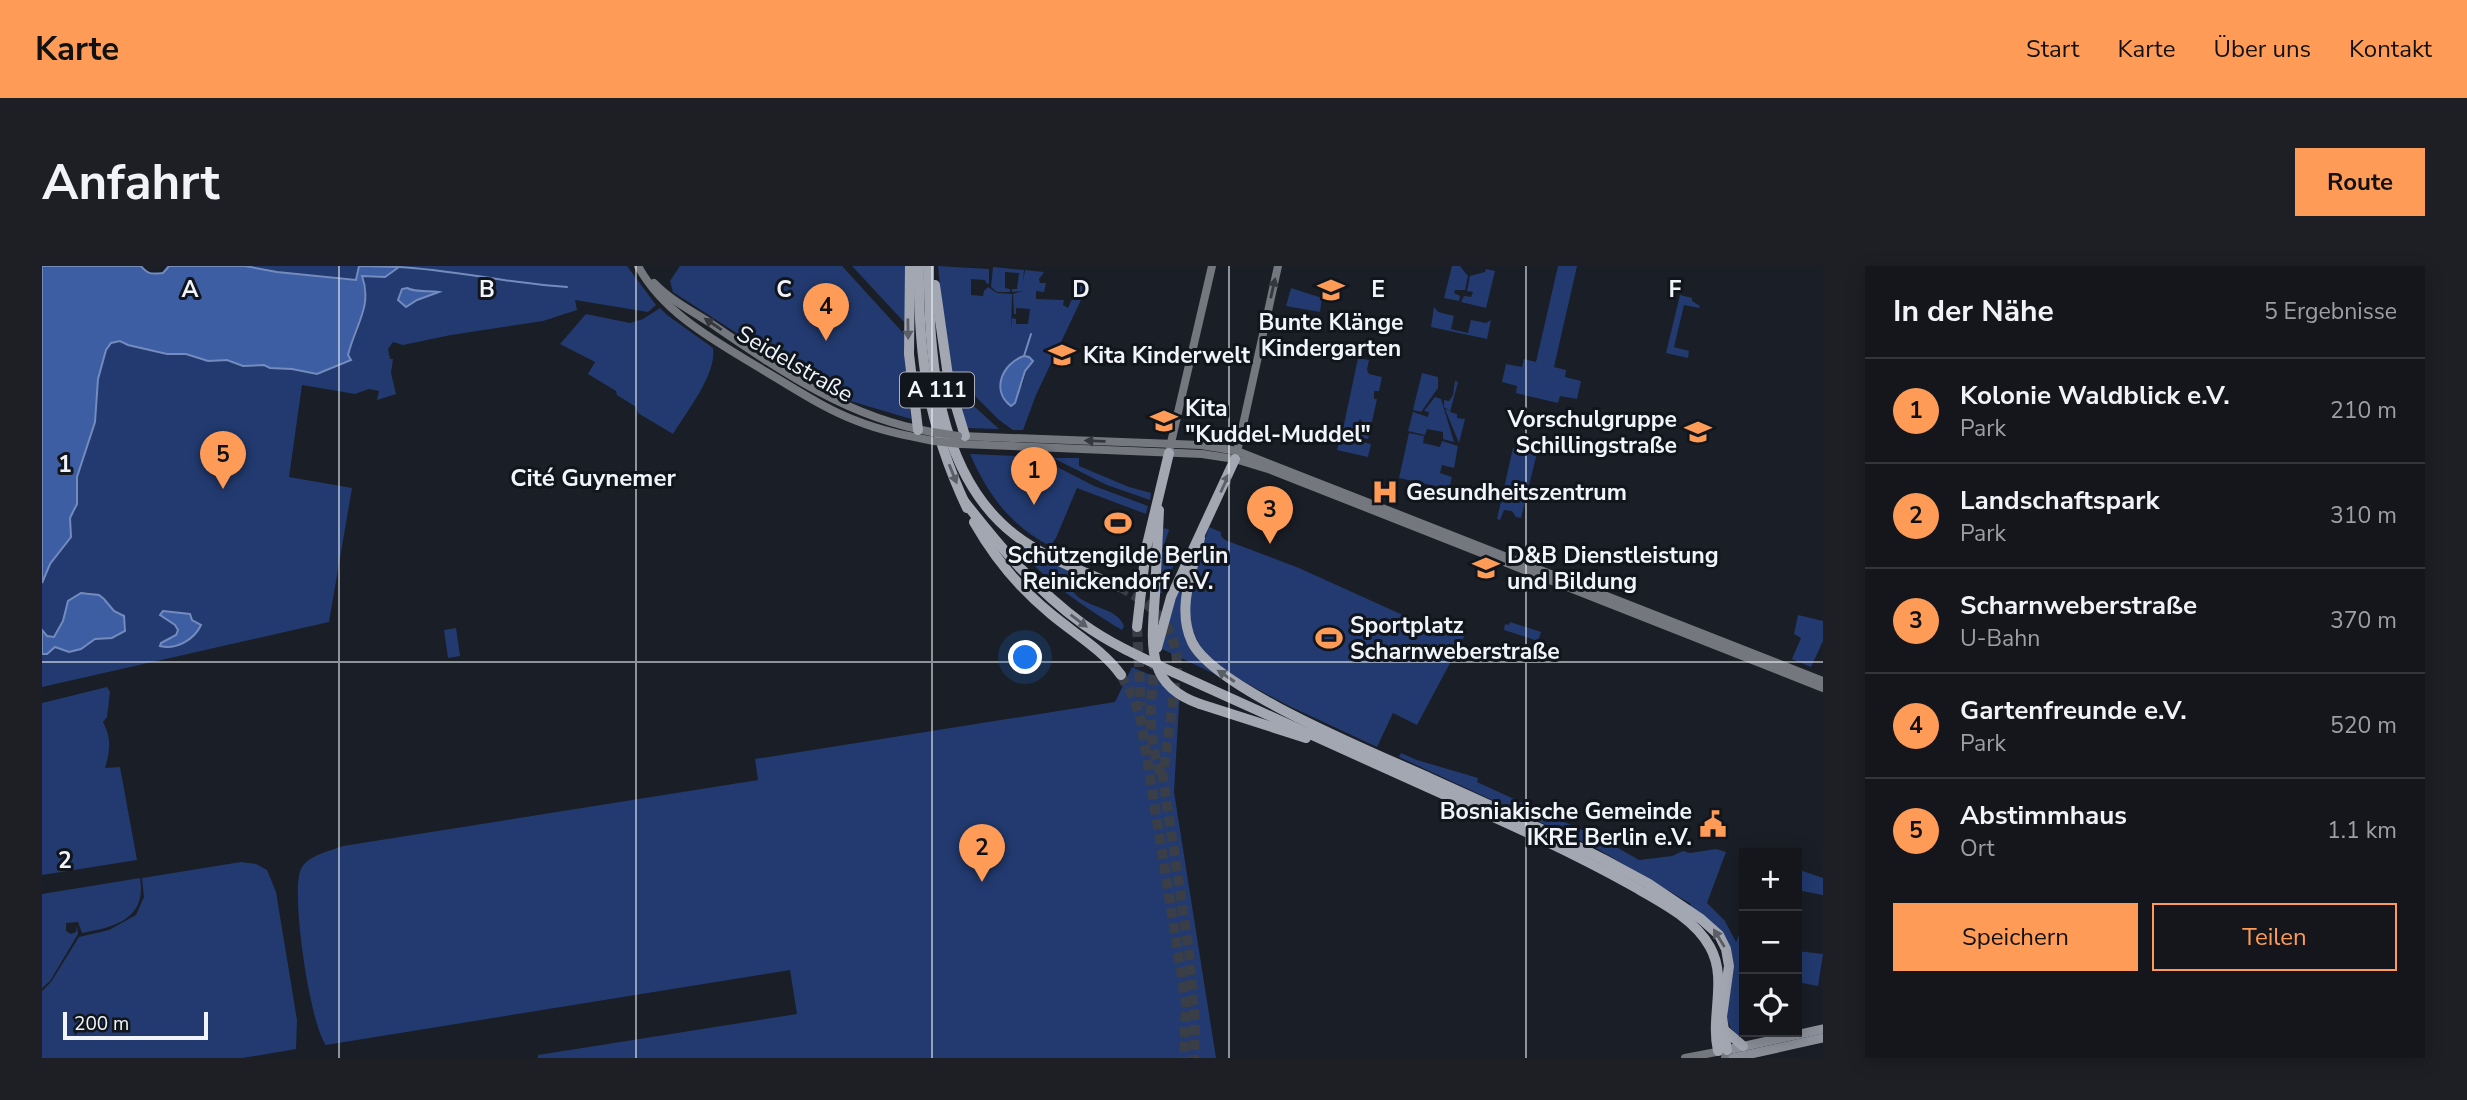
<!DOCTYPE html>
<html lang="de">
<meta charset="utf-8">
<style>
body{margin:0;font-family:"Nunito Sans",sans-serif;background:#1d1f25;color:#f1f3f6}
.controls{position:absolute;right:21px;bottom:21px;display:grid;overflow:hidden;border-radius:0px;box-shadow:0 4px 18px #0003}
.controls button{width:63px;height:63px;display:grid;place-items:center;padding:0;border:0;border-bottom:2px solid #33353b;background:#14161c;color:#f1f3f6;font:35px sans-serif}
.scale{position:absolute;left:21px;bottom:18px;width:145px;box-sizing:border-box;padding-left:7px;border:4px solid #f1f4fa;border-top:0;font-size:19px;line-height:24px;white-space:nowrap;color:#f1f4fa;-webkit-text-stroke:5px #11151c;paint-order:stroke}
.you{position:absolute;left:984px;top:392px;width:24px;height:24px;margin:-18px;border:5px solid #fff;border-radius:50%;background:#1a73e8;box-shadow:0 0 0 10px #1a73e833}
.badge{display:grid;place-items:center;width:46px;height:46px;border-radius:50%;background:#fe9c57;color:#111;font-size:23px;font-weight:700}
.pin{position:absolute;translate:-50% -58px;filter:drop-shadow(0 2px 4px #0008)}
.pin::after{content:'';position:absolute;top:37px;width:24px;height:21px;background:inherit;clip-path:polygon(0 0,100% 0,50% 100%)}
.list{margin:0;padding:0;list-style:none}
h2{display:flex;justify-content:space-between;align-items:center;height:91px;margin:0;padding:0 28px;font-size:30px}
h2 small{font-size:23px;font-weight:400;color:#9d9fa3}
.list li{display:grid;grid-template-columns:46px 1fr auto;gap:21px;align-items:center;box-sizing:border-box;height:105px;padding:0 28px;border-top:2px solid #33353b}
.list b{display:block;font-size:26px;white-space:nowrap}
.list p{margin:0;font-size:23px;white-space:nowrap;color:#9d9fa3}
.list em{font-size:23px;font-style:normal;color:#9d9fa3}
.actions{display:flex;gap:14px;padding:21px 28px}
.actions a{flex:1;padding:16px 0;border:2px solid #fe9c57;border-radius:0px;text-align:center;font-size:24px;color:#fe9c57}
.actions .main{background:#fe9c57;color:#111}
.icon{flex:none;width:38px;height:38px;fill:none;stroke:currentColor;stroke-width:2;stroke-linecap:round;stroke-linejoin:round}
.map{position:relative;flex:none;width:1781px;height:792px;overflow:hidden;border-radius:0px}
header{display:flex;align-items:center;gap:42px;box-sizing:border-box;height:98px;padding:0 35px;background:#fe9c57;color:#111}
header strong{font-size:33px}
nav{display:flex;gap:38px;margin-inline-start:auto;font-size:24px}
.intro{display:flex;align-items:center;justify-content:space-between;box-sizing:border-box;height:168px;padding:0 42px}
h1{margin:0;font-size:49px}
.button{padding:18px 32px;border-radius:0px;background:#fe9c57;color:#111;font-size:24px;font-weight:700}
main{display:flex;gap:42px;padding:0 42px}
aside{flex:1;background:#14161c;border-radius:0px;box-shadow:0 4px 18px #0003}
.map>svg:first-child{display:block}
</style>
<header>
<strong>Karte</strong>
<nav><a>Start</a><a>Karte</a><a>Über uns</a><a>Kontakt</a></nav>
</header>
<div class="intro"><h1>Anfahrt</h1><a class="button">Route</a></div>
<main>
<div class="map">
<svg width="1781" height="792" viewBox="0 0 1781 792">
<rect width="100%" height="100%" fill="#1a1e26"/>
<!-- green -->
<g fill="#223a6f" fill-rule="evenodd">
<polygon points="203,0 317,0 315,14 235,6"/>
<path d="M322,0H585L614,39L606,46L533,34L535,44L501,55L409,69L361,79L351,76L346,83L348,93H351L349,107L354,128L335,134L337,125L327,123L313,128L260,119L247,211L310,222L287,356L0,421V388L3,389L12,381L27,386L35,384L53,373L75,371L84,362L79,347C60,342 56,312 26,335L21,355L12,371L5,370L0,364V317L8,298L29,271L28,252L33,245L35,211L53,156L56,113L64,84L69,77L78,75L86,79L125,88H144L166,95L185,94L201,100L222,99L228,102L250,103L275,108L304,94C310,76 334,31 320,14Z"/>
<polygon points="638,0 800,0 863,69 869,153 805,134 758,108 631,26 628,15"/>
<polygon points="810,0 865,0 863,57"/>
<path d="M896,0L947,3V18L944,17L943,14L929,13V29L941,30L942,25L946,21L955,27L970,28L969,64L970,52L974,53V58H986L988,43L974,42V48H972L971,28L981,25L970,26V23H975L977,7L963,6V22L968,23V26H955L949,21L951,1L982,4L981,16L983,4L1002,6L997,13L998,17H1004L1002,26L994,25V33L1022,34L1021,39L1026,42L1039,12L1047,17L994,129L981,164H971L957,154L907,104ZM978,91L985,101L981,117L969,140L961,132C957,113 960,100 978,91Z"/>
<polygon points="1410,0 1418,0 1426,10 1423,24 1413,24 1412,27 1418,30 1417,35 1402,32"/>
<polygon points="1516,0 1535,0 1512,101 1524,104 1523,111 1539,115 1535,133 1518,130 1516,137 1474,127 1475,120 1460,116 1464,98 1480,101 1482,93 1494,96"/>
<polygon points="1444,3 1453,5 1444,42 1419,36 1422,30 1429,31 1431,26 1425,25 1428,10 1443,6"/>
<polygon points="1249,22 1280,32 1278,46 1244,40"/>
<polygon points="1638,29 1650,32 1650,35 1658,40 1657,42 1642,39 1632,81 1647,85 1646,92 1624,87"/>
<polygon points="1392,41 1396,46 1412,50 1409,63 1426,67 1429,54 1444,57 1449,54 1445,73 1389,61"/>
<path d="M618,42L625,49L671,82C675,108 645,145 631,168L596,147L594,141L575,129L574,125L546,108L553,96L518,78L544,48L588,57L601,53Z"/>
<polygon points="1316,92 1327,94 1325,104 1327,108 1340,111 1337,125 1332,125 1332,133 1335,133 1329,160 1324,160 1318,153 1314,159 1320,168 1327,170 1326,173 1300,168"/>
<polygon points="1380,107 1396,111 1396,122 1379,146 1371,144"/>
<polygon points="1413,115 1416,116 1408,146 1415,148 1415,152 1423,153 1417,177 1403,143 1408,145 1402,141 1402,134 1407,135 1411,129"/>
<polygon points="911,121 957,163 923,162"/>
<polygon points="1393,131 1399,133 1412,176 1401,173 1401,166 1385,163 1383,169 1366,165 1371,146 1386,151 1387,146 1382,145"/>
<polygon points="1367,167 1382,170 1381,177 1398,181 1400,175 1416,180 1412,202 1400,199 1398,207 1410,211 1407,223 1357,212"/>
<polygon points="1298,171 1329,178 1326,191 1295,184"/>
<polygon points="1471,182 1495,187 1479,252 1474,251 1470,245 1462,244 1458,254 1455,253"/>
<path d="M928,188L997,191L991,199L997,202L1000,193L1052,220L1106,240L1104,248L1035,222L1014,272L1008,280C968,259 946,229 928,188Z"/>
<polygon points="1011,192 1037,192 1037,200 1087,221 1109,227 1108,234 1065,219"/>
<polygon points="1167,261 1179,266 1179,270 1183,274 1257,302 1363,350 1423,369 1375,459 1351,447 1335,481 1245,439 1182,405 1162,390 1148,358 1148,331 1161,279"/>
<polygon points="1123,262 1127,264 1120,285 1135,292 1119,328 1116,327 1120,264"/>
<path d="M979,278L1031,307L1023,319C1031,322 1032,329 1039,333C1054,343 1075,343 1082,360L1080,364C1056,350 984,304 979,278Z"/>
<polygon points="1142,309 1140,354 1177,410 1120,383 1124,360"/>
<polygon points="1756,349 1781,355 1781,375 1769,401 1750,393 1759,372 1752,368"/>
<polygon points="1468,356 1499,366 1496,375 1462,364 1463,358 1467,359"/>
<polygon points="414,362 418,390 406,392 402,364"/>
<path d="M1090,401L1138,422L1132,526L1174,792H496V789L755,748L748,704L284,779C268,759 248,625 259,603C266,589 288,585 301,580L716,514L713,493L1073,436Z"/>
<path d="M65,421L68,426L65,451L61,456C70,473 68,485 63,502L78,501L95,594L0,609V437Z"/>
<polygon points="1359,487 1375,494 1436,512 1435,516 1562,574 1597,594 1630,590 1641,585 1648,587 1674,583 1684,586 1665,637 1683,655 1694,676 1699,665 1702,667 1702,766 1722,766 1696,771 1688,761 1685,753 1690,692 1647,642 1649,638 1554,582 1357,491"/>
<polygon points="199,596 214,598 225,604 234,626 255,754 254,783 201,792 0,792 0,725 9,716 37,671 67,664 94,649 102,631 100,612"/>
<polygon points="1755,603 1781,612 1781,629 1755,624"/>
<path d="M98,612C105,653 73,661 40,667L36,656L24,657V665L29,668L34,666L35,659L36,668L8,715L0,722V628Z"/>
<polygon points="1755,685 1781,688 1776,720 1755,716"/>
</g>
<!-- water -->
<g fill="#3d5ea3" stroke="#738bbd" stroke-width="2">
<path d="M0,0H99C106,9 110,8 121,7L127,0H203L235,6L314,14L317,0L357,1L343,11L320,10C331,40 313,60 306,89L309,94L275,108L250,103L228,102L222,99L201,100L185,94L166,95L144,88H125L86,79L78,75L69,77L64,84L56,113L53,156L35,211V238L28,252L29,271L8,298L0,317Z"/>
<path d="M365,22C375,27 387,24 397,26L375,34L364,41L356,34L360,23Z"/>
<path d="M982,90L987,91L991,95L983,105L973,137L969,140C948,124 961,97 982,90Z"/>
<polygon points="39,327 57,329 62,333 72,345 82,350 83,365 70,372 53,373 39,383 27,386 13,381 5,388 0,388 0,364 5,370 12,371 21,355 26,335"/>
<path d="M121,345L148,348L150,354L159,359C152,374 134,384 118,380L119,377L134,369L136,364L133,359L118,349Z"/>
</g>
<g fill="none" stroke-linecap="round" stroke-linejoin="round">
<!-- stream -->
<g stroke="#738bbd" stroke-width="2">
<path d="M357,1C414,4 469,18 525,21"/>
<polyline points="982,90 989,68"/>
</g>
<!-- highway-tunnel -->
<g stroke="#3a3e46" stroke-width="10" stroke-dasharray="10 5" stroke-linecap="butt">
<path d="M1078,321C1111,338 1136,362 1135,402L1121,512L1147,685L1153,757L1152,792"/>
<polyline points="1095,361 1099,440"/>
<path d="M1114,394C1108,431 1104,478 1121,512"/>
<polyline points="1079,409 1092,432 1099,455 1144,736 1142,792"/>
</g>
<!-- secondary -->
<g stroke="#74777e" stroke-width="8">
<path d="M596,0C623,50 679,78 726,107C755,124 783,143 815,155C840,165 866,170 892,175"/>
<path d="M612,17C628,34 650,45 670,58C739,105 806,152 890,166"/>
<polyline points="919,170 1159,179 1195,185 1781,415"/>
<polyline points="919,178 1160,188 1193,193 1229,204 1781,422"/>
<polyline points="1128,181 1170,0"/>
<polyline points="1195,186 1236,0"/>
<polyline points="1643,792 1685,784 1683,792"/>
</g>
<!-- primary -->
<g stroke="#8c909a" stroke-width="9">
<polyline points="1685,784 1781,763"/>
<polyline points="1691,792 1781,772"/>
</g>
<!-- highway -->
<g stroke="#a2a7b2" stroke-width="10">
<polyline points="868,0 867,88 876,164"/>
<path d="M877,0C876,91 886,159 925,242"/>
<path d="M887,0C886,91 895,209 973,269C1004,293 1043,306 1078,321"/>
<polyline points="893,19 907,117 923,170"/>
<path d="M922,235C958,281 994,324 1041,358C1066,376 1094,389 1122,402C1199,437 1277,472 1354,507C1433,543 1514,577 1589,619C1617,635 1652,652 1668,681C1686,713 1668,750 1676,785"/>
<path d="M932,256C953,293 977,322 1009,348C1033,368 1061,384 1079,409"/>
<path d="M1158,272C1151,304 1134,343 1150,376C1172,423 1340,490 1392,514C1449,540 1506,565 1561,593L1607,618L1659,653L1677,669L1684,683L1687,700L1680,751L1685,784"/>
<polyline points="1113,328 1117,244"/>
<polyline points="1095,361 1104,283 1127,187"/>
<polyline points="1115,382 1129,331 1193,193"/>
<polyline points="1158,438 1264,472"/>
<polyline points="1680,762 1701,780"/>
</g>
<!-- secondary-bridge -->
<g stroke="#74777e" stroke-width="8">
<polyline points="890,166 916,170"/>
<polyline points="892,175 919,178"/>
</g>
<!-- highway-bridge -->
<path stroke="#a2a7b2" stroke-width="10" d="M1113,328C1110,377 1102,419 1158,438"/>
</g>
<!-- one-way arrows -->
<defs><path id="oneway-solid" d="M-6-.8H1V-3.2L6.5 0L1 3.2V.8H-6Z" transform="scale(1.75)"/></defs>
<g fill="#34373e">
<use href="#oneway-solid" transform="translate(1231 22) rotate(-77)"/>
<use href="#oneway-solid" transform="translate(671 58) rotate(-146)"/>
<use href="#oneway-solid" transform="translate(1053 175) rotate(-178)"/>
</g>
<g fill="#5a5e67">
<use href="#oneway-solid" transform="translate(866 63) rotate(89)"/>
<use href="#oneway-solid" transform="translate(911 208) rotate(68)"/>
<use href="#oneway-solid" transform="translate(1183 217) rotate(-65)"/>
<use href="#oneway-solid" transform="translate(1037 355) rotate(37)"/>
<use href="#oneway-solid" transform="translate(1184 410) rotate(-147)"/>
<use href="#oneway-solid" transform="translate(1677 672) rotate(-122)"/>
</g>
<!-- grid -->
<path fill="none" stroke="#f1f4fa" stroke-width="2" stroke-opacity="0.55" d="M297,0V792M594,0V792M890,0V792M1187,0V792M1484,0V792M0,396H1781"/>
<!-- icons -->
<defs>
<symbol id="school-bare" viewBox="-9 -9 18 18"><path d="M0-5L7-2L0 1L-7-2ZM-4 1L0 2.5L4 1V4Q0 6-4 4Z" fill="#fe9c57" stroke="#11151c" stroke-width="2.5" paint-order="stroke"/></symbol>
<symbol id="hospital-bare" viewBox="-9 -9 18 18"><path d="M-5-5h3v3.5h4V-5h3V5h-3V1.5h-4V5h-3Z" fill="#fe9c57" stroke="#11151c" stroke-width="2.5" paint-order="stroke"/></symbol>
<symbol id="stadium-bare" viewBox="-9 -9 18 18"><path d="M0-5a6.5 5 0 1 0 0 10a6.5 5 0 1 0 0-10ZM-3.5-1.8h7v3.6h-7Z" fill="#fe9c57" stroke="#11151c" stroke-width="2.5" paint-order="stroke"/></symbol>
<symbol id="university-bare" viewBox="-9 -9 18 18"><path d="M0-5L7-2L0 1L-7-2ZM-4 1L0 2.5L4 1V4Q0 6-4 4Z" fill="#fe9c57" stroke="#11151c" stroke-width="2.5" paint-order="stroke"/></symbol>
<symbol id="civic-bare" viewBox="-9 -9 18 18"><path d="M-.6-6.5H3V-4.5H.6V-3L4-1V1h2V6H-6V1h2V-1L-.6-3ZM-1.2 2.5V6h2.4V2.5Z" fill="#fe9c57" stroke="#11151c" stroke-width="2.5" paint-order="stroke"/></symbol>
</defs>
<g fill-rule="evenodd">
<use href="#school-bare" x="1270" y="5" width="38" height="38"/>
<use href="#school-bare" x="1001" y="70" width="38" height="38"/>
<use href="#school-bare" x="1103" y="136" width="38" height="38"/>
<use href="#school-bare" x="1637" y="147" width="38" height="38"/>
<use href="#hospital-bare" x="1324" y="207" width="38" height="38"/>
<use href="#stadium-bare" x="1057" y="238" width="38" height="38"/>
<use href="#university-bare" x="1425" y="283" width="38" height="38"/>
<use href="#stadium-bare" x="1268" y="353" width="38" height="38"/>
<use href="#civic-bare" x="1652" y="539" width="38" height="38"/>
</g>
<g text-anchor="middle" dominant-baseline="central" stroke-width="6" stroke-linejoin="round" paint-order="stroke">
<!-- shield labels -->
<rect fill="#11151c" stroke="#aeb1b7" stroke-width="2" x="858" y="106.5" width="74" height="35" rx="5"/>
<g font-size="21" font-weight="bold" fill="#f1f4fa">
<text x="895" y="124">A 111</text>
</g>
<!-- poi labels -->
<g font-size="23" font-weight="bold" fill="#f1f4fa" stroke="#11151c" text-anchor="start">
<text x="1289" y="56" text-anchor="middle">Bunte Klänge<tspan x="1289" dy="26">Kindergarten</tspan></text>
<text x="1041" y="89">Kita Kinderwelt</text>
<text x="1143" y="142">Kita<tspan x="1143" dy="26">"Kuddel-Muddel"</tspan></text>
<text x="1635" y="153" text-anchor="end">Vorschulgruppe<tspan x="1635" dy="26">Schillingstraße</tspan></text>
<text x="1364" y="226">Gesundheitszentrum</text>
<text x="1076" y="289" text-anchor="middle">Schützengilde Berlin<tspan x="1076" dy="26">Reinickendorf e.V.</tspan></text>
<text x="1465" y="289">D&amp;B Dienstleistung<tspan x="1465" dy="26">und Bildung</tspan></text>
<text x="1308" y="359">Sportplatz<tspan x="1308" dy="26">Scharnweberstraße</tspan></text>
<text x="1650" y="545" text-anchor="end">Bosniakische Gemeinde<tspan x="1650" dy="26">IKRE Berlin e.V.</tspan></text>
</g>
<!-- street labels -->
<g font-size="23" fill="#f1f4fa" stroke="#11151c">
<text transform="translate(753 98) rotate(30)">Seidelstraße</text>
</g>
<!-- neighbourhood labels -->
<g font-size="24" font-weight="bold" fill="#f1f4fa" stroke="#11151c">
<text x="551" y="212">Cité Guynemer</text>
</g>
</g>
<g font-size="23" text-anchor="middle" font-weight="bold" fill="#f1f4fa" stroke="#11151c" stroke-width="6" stroke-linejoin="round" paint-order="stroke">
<text x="148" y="31">A</text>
<text x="445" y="31">B</text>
<text x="742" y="31">C</text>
<text x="1039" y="31">D</text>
<text x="1336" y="31">E</text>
<text x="1633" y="31">F</text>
<text x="23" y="206">1</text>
<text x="23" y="602">2</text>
</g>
</svg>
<div class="controls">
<button>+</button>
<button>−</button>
<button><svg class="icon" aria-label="locate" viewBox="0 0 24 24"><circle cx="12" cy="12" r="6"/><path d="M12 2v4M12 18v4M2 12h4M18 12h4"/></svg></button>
</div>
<div class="scale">200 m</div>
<div class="you"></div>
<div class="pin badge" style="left:992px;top:239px">1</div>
<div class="pin badge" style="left:940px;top:616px">2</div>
<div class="pin badge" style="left:1228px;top:278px">3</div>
<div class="pin badge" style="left:784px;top:75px">4</div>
<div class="pin badge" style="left:181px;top:223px">5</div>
</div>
<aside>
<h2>In der Nähe<small>5 Ergebnisse</small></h2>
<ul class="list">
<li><span class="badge">1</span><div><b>Kolonie Waldblick e.V.</b><p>Park</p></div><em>210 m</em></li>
<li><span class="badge">2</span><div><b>Landschaftspark</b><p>Park</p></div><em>310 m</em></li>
<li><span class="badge">3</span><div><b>Scharnweberstraße</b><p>U-Bahn</p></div><em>370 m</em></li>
<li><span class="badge">4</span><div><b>Gartenfreunde e.V.</b><p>Park</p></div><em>520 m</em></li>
<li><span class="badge">5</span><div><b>Abstimmhaus</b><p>Ort</p></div><em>1.1 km</em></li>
</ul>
<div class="actions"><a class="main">Speichern</a><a>Teilen</a></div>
</aside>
</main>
